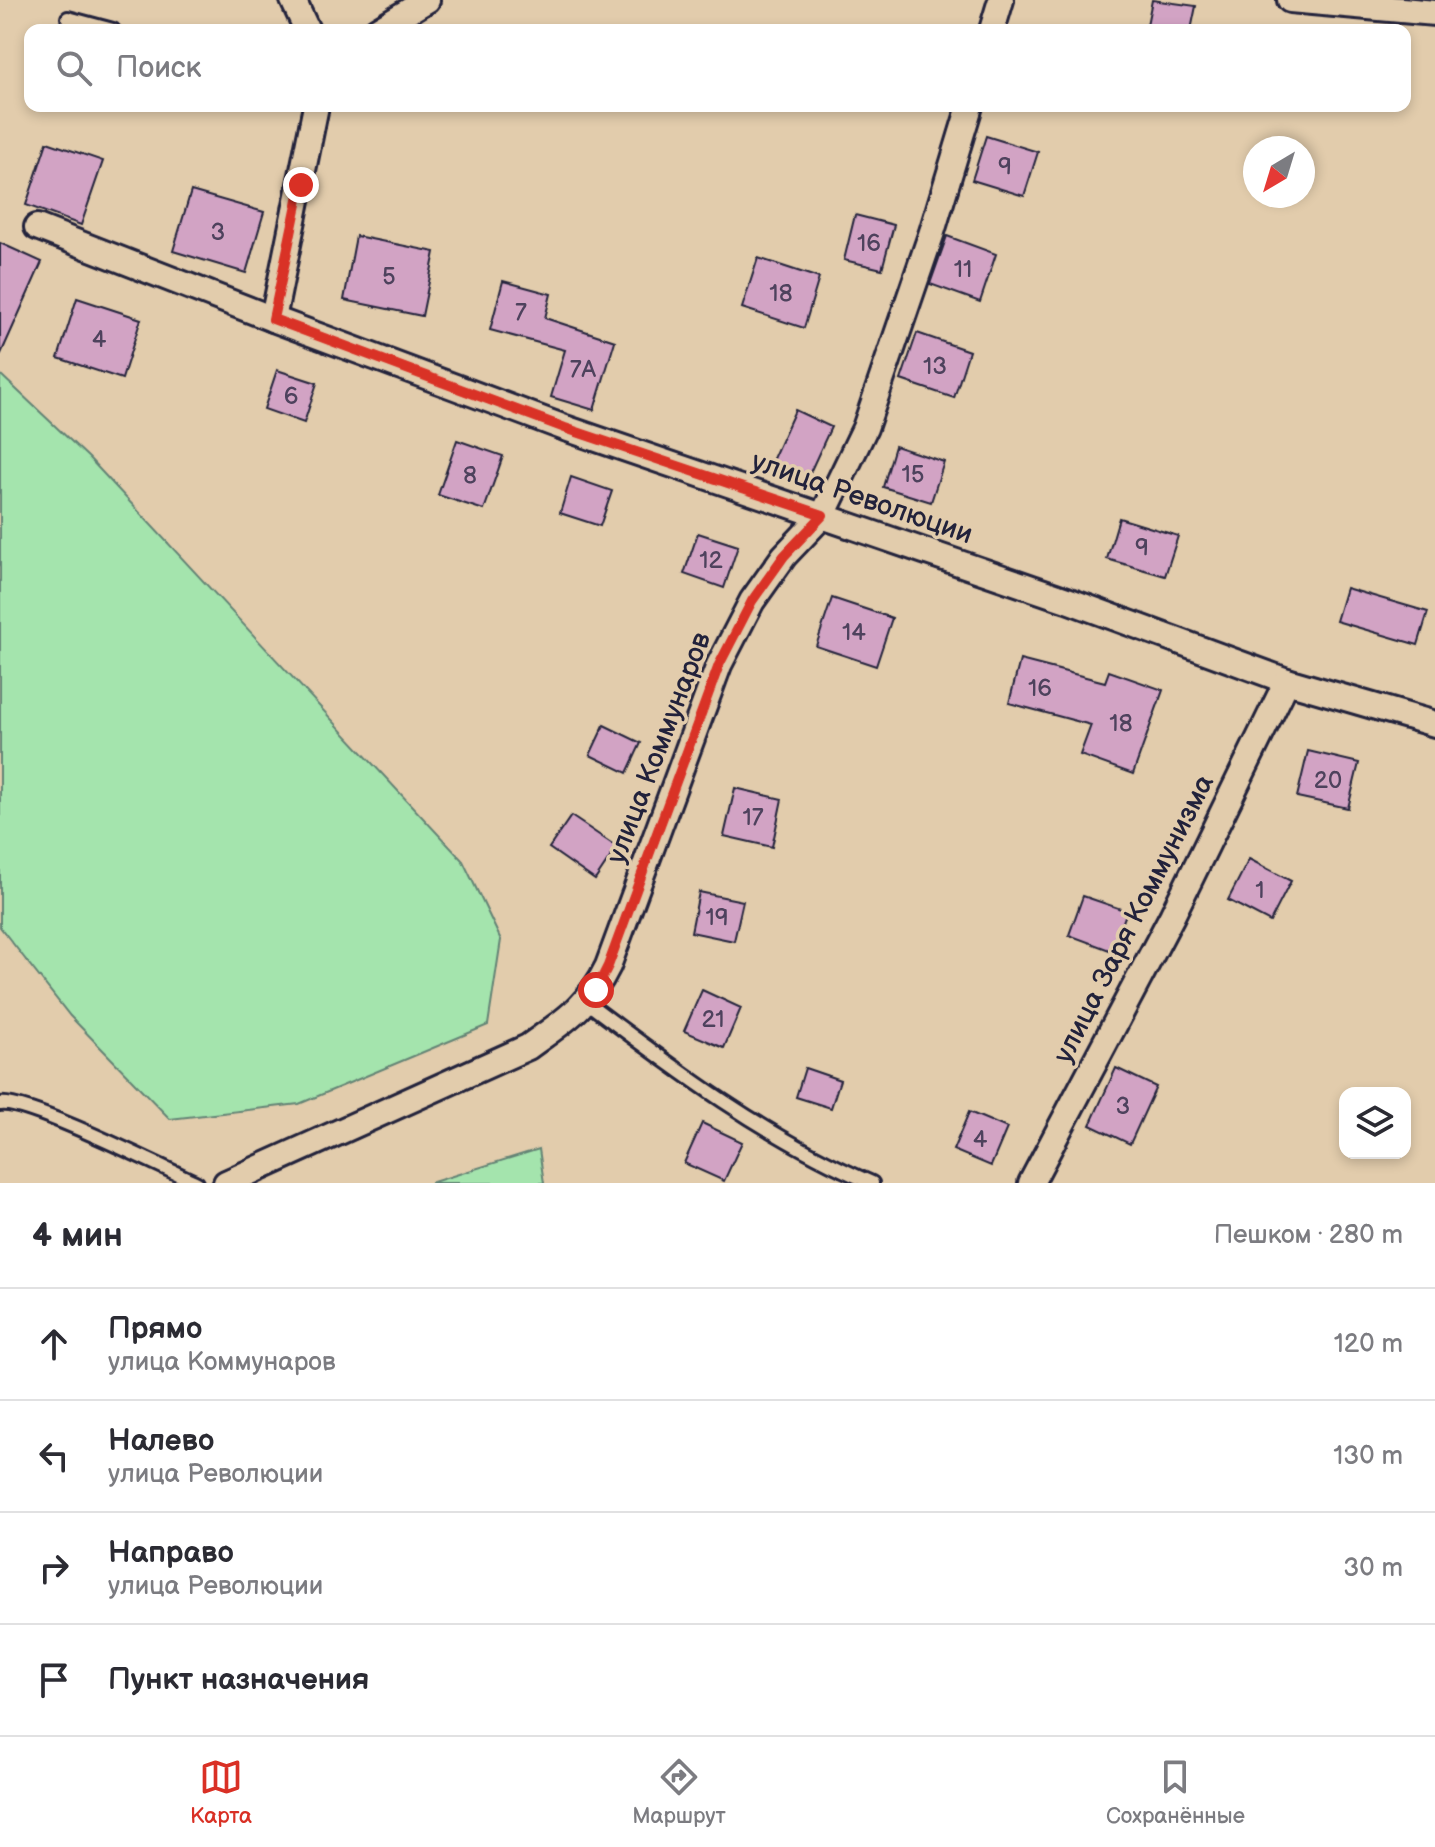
<!DOCTYPE html>
<html lang="ru">
<meta charset="utf-8">
<style>
body{margin:0;font-family:"Balsamiq Sans",sans-serif;background:#f2f2f3;color:#2b2b33}
.controls{position:absolute;right:24px;bottom:24px;display:grid;overflow:hidden;border-radius:16px;box-shadow:0 4px 12px #0003}
.controls button{width:72px;height:72px;display:grid;place-items:center;padding:0;border:0;border-bottom:2px solid #e1e1e2;background:#fff;color:#2b2b33;font:40px sans-serif}
.compass{position:absolute;left:1243px;top:136px;width:72px;height:72px;border-radius:50%;background:#fff;box-shadow:0 4px 12px #0003;rotate:218deg}
.stop{position:absolute;width:24px;height:24px;margin:-18px;border:6px solid #d93025;border-radius:50%;background:#fff}
.stop.end{background:#d93025;border-color:#fff;box-shadow:0 2px 8px #0008}
.list{margin:0;padding:0;list-style:none}
h2{display:flex;justify-content:space-between;align-items:center;height:104px;margin:0;padding:0 32px;font-size:34px}
h2 small{font-size:26px;font-weight:400;color:#7c7c81}
.list li{display:grid;grid-template-columns:52px 1fr auto;gap:24px;align-items:center;box-sizing:border-box;height:112px;padding:0 32px;border-top:2px solid #e1e1e2}
.list b{display:block;font-size:30px;white-space:nowrap}
.list p{margin:0;font-size:26px;white-space:nowrap;color:#7c7c81}
.list em{font-size:26px;font-style:normal;color:#7c7c81}
.icon{flex:none;width:44px;height:44px;fill:none;stroke:currentColor;stroke-width:2;stroke-linecap:round;stroke-linejoin:round}
.map{position:relative;flex:none;width:1435px;height:1183px;overflow:hidden}
.search{position:absolute;background:#fff;box-shadow:0 4px 12px #0003;left:24px;right:24px;top:24px;height:88px;display:flex;align-items:center;gap:20px;box-sizing:border-box;padding:0 28px;border-radius:16px;color:#7c7c81;font-size:30px}
.sheet{height:552px;background:#fff}
nav{display:flex;justify-content:space-around;align-items:center;box-sizing:border-box;height:112px;border-top:2px solid #e1e1e2;background:#fff;font-size:22px;color:#7c7c81}
nav a{display:grid;justify-items:center;gap:4px}
nav .on{color:#d93025}
.map>svg:first-child{display:block}
</style>
<div class="map">
<svg width="1435" height="1183" viewBox="0 0 1435 1183">
<rect width="100%" height="100%" fill="#e2ccac"/>
<filter id="ink" filterUnits="userSpaceOnUse"><feTurbulence type="fractalNoise" baseFrequency=".0125" numOctaves="2"/><feDisplacementMap in="SourceGraphic" scale="16" xChannelSelector="R" yChannelSelector="G"/><feConvolveMatrix kernelMatrix="1 2 1 2 8 2 1 2 1" color-interpolation-filters="sRGB"/></filter>
<g filter="url(#ink)">
<!-- green -->
<g fill="#a4e4ad" stroke="#638374" stroke-width="2">
<polygon points="0,374 89,458 463,861 501,940 488,1025 299,1104 170,1119 70,1016 0,927"/>
<polygon points="539,1149 544,1183 430,1183"/>
</g>
<!-- building -->
<g fill="#d2a3c4" stroke="#22223b" stroke-width="2">
<polygon points="1152,0 1196,6 1191,30 1146,30"/>
<polygon points="986,136 1038,152 1024,196 972,180"/>
<polygon points="47,142 103,161 81,225 26,205"/>
<polygon points="191,191 264,212 246,273 173,251"/>
<polygon points="855,215 894,225 882,269 844,260"/>
<polygon points="356,236 435,252 422,316 344,300"/>
<polygon points="947,236 996,254 980,302 930,284"/>
<polygon points="0,243 42,262 0,356"/>
<polygon points="758,258 819,278 804,328 742,308"/>
<polygon points="503,281 551,294 545,318 615,341 594,410 551,397 565,350 490,330"/>
<polygon points="77,298 141,319 122,379 58,358"/>
<polygon points="917,333 969,351 954,398 901,380"/>
<polygon points="277,370 317,383 304,423 264,409"/>
<polygon points="795,410 831,427 807,479 771,463"/>
<polygon points="457,440 503,456 484,510 438,495"/>
<polygon points="895,446 944,462 931,502 883,487"/>
<polygon points="571,477 612,491 600,526 560,513"/>
<polygon points="1119,518 1178,536 1165,576 1107,559"/>
<polygon points="698,533 738,546 724,588 684,574"/>
<polygon points="1346,588 1428,612 1418,645 1336,621"/>
<polygon points="832,598 892,618 876,666 816,646"/>
<polygon points="1020,660 1105,682 1109,671 1163,690 1133,774 1080,755 1091,725 1009,703"/>
<polygon points="604,725 641,743 627,773 590,755"/>
<polygon points="1308,751 1359,763 1348,808 1297,797"/>
<polygon points="735,788 782,799 772,847 724,836"/>
<polygon points="571,816 617,847 595,880 549,848"/>
<polygon points="1249,859 1291,881 1270,922 1228,900"/>
<polygon points="699,892 743,901 734,941 691,932"/>
<polygon points="1083,896 1127,911 1112,951 1069,935"/>
<polygon points="702,990 741,1008 724,1048 684,1031"/>
<polygon points="805,1068 840,1080 831,1108 796,1097"/>
<polygon points="1116,1068 1156,1087 1130,1144 1090,1125"/>
<polygon points="969,1112 1007,1128 991,1166 953,1150"/>
<polygon points="702,1123 742,1142 724,1181 684,1163"/>
</g>
<g fill="none" stroke-linecap="round" stroke-linejoin="round">
<defs>
<g id="lane">
<polyline points="68,18 113,30"/>
<path d="M585,1001C675,1069 768,1139 872,1183"/>
<path d="M0,1104C26,1099 164,1168 197,1183"/>
</g>
<g id="street">
<polyline points="293,0 307,30"/>
<polyline points="1290,0 1435,13"/>
<polyline points="377,30 427,0"/>
<polyline points="992,30 1001,0"/>
<polyline points="37,227 273,319 565,428 1067,600 1287,681 1435,724"/>
<polyline points="273,319 316,106"/>
<path d="M226,1183L528,1047C564,1021 588,1007 608,966L719,665L752,601L784,556L823,515L865,428L932,232L970,106"/>
<polyline points="1031,1183 1172,916 1287,681"/>
</g>
</defs>
<!-- lane casing -->
<use href="#lane" stroke="#22223b" stroke-width="18"/>
<!-- street casing -->
<use href="#street" stroke="#22223b" stroke-width="30"/>
<!-- lane -->
<use href="#lane" stroke="#e2ccac" stroke-width="12"/>
<!-- street -->
<use href="#street" stroke="#e2ccac" stroke-width="24"/>
</g>
</g>
<g fill="none" stroke-linecap="round" stroke-linejoin="round" filter="url(#ink)">
<!-- route -->
<polyline stroke="#d93025" stroke-width="10" points="301,185 273,319 565,428 823,515 784,556 752,601 719,665 608,966 596,990"/>
</g>
<g text-anchor="middle" dominant-baseline="central" stroke-width="7" stroke-linejoin="round" paint-order="stroke">
<!-- number labels -->
<g font-size="24" fill="#4e425d">
<text x="1005" y="166">9</text>
<text x="218" y="232">3</text>
<text x="869" y="243">16</text>
<text x="963" y="269">11</text>
<text x="389" y="276">5</text>
<text x="781" y="293">18</text>
<text x="521" y="312">7</text>
<text x="99" y="339">4</text>
<text x="935" y="366">13</text>
<text x="583" y="369">7А</text>
<text x="291" y="396">6</text>
<text x="913" y="474">15</text>
<text x="470" y="475">8</text>
<text x="1142" y="547">9</text>
<text x="711" y="560">12</text>
<text x="854" y="632">14</text>
<text x="1040" y="688">16</text>
<text x="1121" y="723">18</text>
<text x="1328" y="780">20</text>
<text x="753" y="817">17</text>
<text x="1260" y="890">1</text>
<text x="717" y="917">19</text>
<text x="713" y="1019">21</text>
<text x="1123" y="1106">3</text>
<text x="980" y="1139">4</text>
</g>
<!-- street labels -->
<g font-size="28" fill="#22223b" stroke="#e2ccac">
<text transform="translate(862 498) rotate(19)">улица Революции</text>
<text transform="translate(659 748) rotate(-69)">улица Коммунаров</text>
<text transform="translate(1134 919) rotate(-63)">улица Заря Коммунизма</text>
</g>
</g>
</svg>
<div class="controls">
<button><svg class="icon" aria-label="layers" viewBox="0 0 24 24"><path d="M12 4l9 5-9 5-9-5zM3 14l9 5 9-5"/></svg></button>
</div>
<svg class="compass" viewBox="-18 -18 36 36"><path d="M0-13l5 13h-10z" fill="#e53935"/><path d="M0 13l5-13h-10z" fill="#7c7c81"/></svg>
<div class="stop" style="left:596px;top:990px"></div>
<div class="stop end" style="left:301px;top:185px"></div>
<div class="search"><svg class="icon" aria-label="search" viewBox="0 0 24 24"><circle cx="10" cy="10" r="6"/><path d="M15 15l6 6"/></svg>Поиск</div>
</div>
<section class="sheet">
<h2>4 мин<small>Пешком · 280 m</small></h2>
<ul class="list">
<li><svg class="icon" aria-label="ahead" viewBox="0 0 24 24"><path d="M12 20V5M6 11l6-6 6 6"/></svg><div><b>Прямо</b><p>улица Коммунаров</p></div><em>120 m</em></li>
<li><svg class="icon" aria-label="left" viewBox="0 0 24 24"><path d="M17 20v-9H6M10 6l-5 5 5 5"/></svg><div><b>Налево</b><p>улица Революции</p></div><em>130 m</em></li>
<li><svg class="icon" aria-label="right" viewBox="0 0 24 24"><path d="M7 20v-9h11M14 6l5 5-5 5"/></svg><div><b>Направо</b><p>улица Революции</p></div><em>30 m</em></li>
<li><svg class="icon" aria-label="arrive" viewBox="0 0 24 24"><path d="M6 21V4h12l-3 4 3 4H6"/></svg><div><b>Пункт назначения</b></div></li>
</ul>
</section>
<nav>
<a class="on"><svg class="icon" aria-label="map" viewBox="0 0 24 24"><path d="M3 6l6-2 6 2 6-2v14l-6 2-6-2-6 2zM9 4v14M15 6v14"/></svg>Карта</a>
<a><svg class="icon" aria-label="directions" viewBox="0 0 24 24"><path d="M12 3l9 9-9 9-9-9zM9 14v-3h6M13 9l2 2-2 2"/></svg>Маршрут</a>
<a><svg class="icon" aria-label="saved" viewBox="0 0 24 24"><path d="M7 4h10v16l-5-4-5 4z"/></svg>Сохранённые</a>
</nav>
